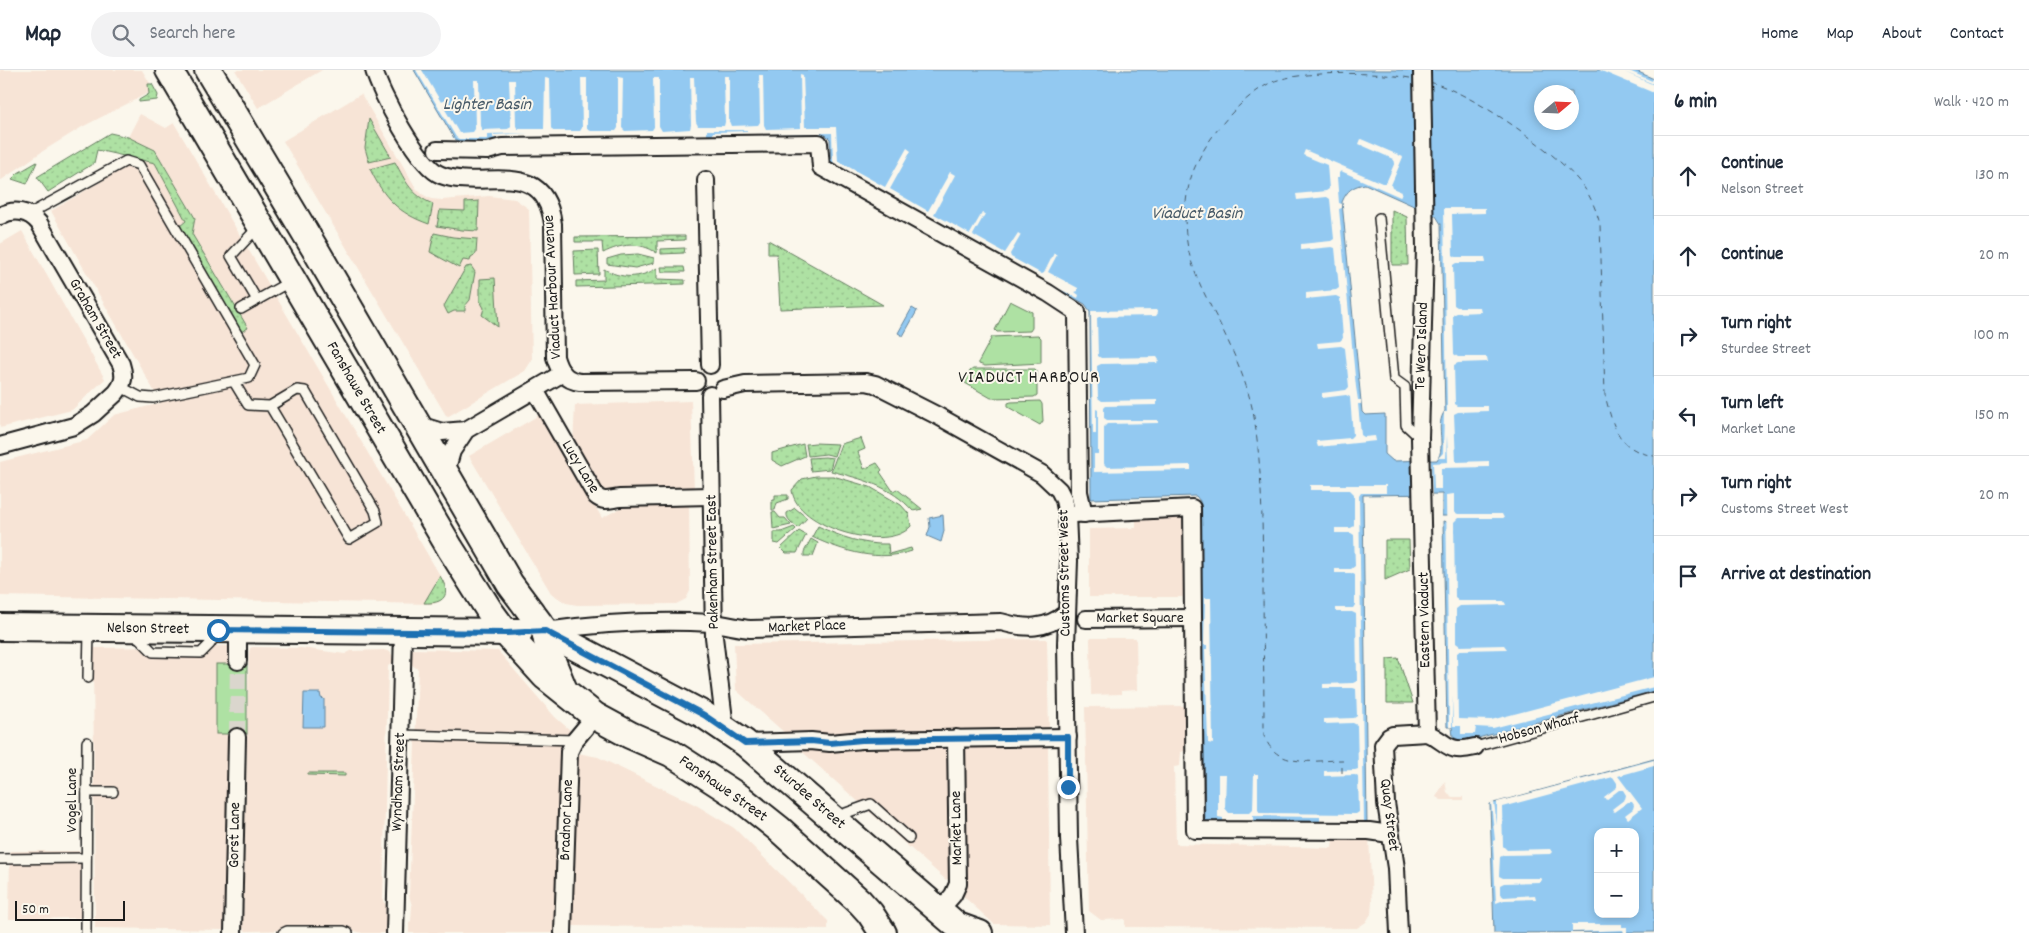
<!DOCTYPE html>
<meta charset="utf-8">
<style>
body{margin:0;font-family:Dekko,sans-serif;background:#f2f2f3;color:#1f2937}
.controls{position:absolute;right:15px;bottom:15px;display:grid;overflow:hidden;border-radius:10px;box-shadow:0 2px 8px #0003}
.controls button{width:45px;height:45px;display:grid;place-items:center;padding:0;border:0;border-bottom:1px solid #e0e1e3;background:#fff;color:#1f2937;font:25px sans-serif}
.compass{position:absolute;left:1534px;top:15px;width:45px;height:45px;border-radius:50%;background:#fff;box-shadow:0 2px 8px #0003;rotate:71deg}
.scale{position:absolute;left:15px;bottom:12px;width:110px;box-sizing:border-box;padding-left:5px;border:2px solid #1c1c1c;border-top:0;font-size:14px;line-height:18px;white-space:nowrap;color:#1c1c1c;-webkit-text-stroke:4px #fbf7ec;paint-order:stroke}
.stop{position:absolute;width:15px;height:15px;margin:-11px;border:4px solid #1f6fb2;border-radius:50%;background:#fff}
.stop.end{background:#1f6fb2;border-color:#fff;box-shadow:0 1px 5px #0008}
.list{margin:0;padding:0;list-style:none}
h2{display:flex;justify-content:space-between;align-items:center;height:65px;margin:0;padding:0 20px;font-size:21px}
h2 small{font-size:16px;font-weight:400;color:#747a83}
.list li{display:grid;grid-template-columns:32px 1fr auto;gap:15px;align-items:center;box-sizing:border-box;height:80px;padding:0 20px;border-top:1px solid #e0e1e3}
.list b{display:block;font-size:19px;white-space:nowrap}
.list p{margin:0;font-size:16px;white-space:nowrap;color:#747a83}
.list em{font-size:16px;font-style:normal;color:#747a83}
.icon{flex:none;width:28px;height:28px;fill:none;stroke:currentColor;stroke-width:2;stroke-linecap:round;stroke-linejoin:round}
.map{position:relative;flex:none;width:1654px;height:863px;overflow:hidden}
header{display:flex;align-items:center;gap:30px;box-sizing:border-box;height:70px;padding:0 25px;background:#fff;border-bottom:1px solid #e0e1e3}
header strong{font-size:24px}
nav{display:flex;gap:28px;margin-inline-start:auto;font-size:18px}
.search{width:350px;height:45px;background:#f2f2f3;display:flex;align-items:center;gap:12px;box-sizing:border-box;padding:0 18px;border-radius:28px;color:#747a83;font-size:19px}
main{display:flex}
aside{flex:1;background:#fff}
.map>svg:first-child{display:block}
</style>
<header>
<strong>Map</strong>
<div class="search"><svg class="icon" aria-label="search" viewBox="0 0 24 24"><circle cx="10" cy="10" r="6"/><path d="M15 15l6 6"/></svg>Search here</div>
<nav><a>Home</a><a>Map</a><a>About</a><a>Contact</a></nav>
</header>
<main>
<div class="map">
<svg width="1654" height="863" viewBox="0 0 1654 863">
<defs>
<pattern id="grass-dots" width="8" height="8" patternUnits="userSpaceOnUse" patternTransform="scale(1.25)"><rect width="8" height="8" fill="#aee1a3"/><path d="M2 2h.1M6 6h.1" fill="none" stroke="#95c08c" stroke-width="1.8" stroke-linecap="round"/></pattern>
</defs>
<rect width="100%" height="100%" fill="#fbf7ec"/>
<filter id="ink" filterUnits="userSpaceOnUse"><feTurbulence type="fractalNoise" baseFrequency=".02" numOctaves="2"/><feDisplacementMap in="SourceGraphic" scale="10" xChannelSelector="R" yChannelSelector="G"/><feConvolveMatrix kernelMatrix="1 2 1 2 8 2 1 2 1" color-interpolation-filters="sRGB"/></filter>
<g filter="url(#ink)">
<!-- built -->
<g fill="#f7e4d6">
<polygon points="0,0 142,0 154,20 82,57 43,81 0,111"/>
<polygon points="235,0 322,0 258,38"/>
<polygon points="361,24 416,118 422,124 431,129 442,130 489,126 515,129 529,139 532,290 525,301 447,347 283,71"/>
<polygon points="140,44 166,58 174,53 445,514 446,522 439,532 433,534 0,526 0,392 87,370 114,345 161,333 51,141 140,88 155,93 187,152 180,156 241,262 248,258 192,164 195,148 155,80 128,67"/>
<polygon points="22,161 105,309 72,340 0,358 0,174"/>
<polygon points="691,331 694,420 601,422 573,373 575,335"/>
<polygon points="541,344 602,448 628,434 689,433 690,521 686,529 676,534 577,535 566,533 551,523 469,386"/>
<polygon points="1185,447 1188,527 1089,527 1089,459 1136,458 1136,448"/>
<polygon points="1090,568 1136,568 1137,620 1121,621 1121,624 1091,625"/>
<polygon points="1047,569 1049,662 786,664 736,620 734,574"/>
<polygon points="225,576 230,576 232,580 227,855 225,860 95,858 93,578"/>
<polygon points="253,577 301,578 345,584 351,581 384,580 390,582 392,585 394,592 388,596 383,831 387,836 385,863 362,863 347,859 246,861 243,858 249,584 250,578"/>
<polygon points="412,579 498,581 555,647 570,660 558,863 409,863 409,852 411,851 412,836 409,825 418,599 409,593 409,580"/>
<polygon points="1184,636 1185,639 1189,639 1190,679 1181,682 1180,696 1174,697 1176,774 1332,778 1333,768 1369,767 1372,832 1371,844 1366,852 1357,858 1125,857 1125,849 1101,850 1089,841 1085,637"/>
<polygon points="952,672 953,806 946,810 797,677"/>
<polygon points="1048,675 1050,855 994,854 962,825 960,680 964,676"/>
<polygon points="577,683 598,687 696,735 734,758 828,851 828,859 571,856"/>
<polygon points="1445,711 1447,722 1452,727 1463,727 1463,730 1441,730 1436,727"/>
<polygon points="10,781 82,781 82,848 9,849"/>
</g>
<!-- grass -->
<g fill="url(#grass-dots)" stroke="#657e60">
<polygon points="148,14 152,14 158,25 157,30 139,32 139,30 149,24"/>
<polygon points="369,49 391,87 369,92 365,78"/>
<polygon points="110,63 128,67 155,80 195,148 192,164 248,258 241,262 180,156 186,151 155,93 97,80 94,93 48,122 37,107"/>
<polygon points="37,92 27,114 12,109 18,103"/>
<path d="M395,92C406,112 411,125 433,134L429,154C398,143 384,128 370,99Z"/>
<polygon points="479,131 478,161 462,160 437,156 440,140 465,141 465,132"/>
<polygon points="1392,140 1407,147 1408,195 1392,195"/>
<polygon points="434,163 453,167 477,169 476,184 471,187 470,191 463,190 459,198 430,182"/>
<path d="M682,166H685V170L657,171V183C639,171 621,174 603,183L602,172H575V167Z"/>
<polygon points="768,170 883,235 780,239 777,184 768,184"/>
<polygon points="685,178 684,183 661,184 661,179"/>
<polygon points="598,180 599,204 575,205 574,181"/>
<polygon points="638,184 654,188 654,193 635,198 607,194 607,189 621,185"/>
<polygon points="471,196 475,202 470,230 465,236 465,241 454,241 448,244 444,236 466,197"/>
<polygon points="661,197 684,197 685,202 662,202"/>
<path d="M657,198V209L685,210V214L576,217V211L604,210V199C621,209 640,209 657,198Z"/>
<polygon points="495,208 498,257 482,245 484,238 480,231 480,209"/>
<path d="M861,368L865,379L858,382L864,399L877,393L882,400L880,402L893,421L897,419L922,439L913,441C891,416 862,409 831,401L841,374Z"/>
<polygon points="815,373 838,374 834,386 826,384 808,386 806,374"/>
<polygon points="803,374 805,386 782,396 772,390 772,383"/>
<polygon points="825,387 833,388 830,399 811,401 809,388"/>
<path d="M816,406H833L870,417L901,435L909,444L911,456C888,484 795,457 792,420L802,409Z"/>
<polygon points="775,425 788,425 788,429 777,433 775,440 772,440 772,430 775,430"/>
<path d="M795,438L807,448L798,458C793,453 786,450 787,443Z"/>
<polygon points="772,442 775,442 780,448 785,448 791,455 773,459"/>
<path d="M818,456C841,467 863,475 888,474L889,484L911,478L912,481C879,492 844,482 812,467Z"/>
<polygon points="794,457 796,459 779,474 774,473 774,462 781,462"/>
<polygon points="799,461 806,465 797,483 786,483 781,478"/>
<polygon points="811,469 818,473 813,486 804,486 804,482"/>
<polygon points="1385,470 1409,470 1410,499 1385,510"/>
<path d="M440,506C452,525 444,534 424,533Z"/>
<polygon points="1398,588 1413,633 1387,633 1387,589"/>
<polygon points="308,703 345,703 345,706 308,705"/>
</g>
<!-- park -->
<g fill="#aee1a3" stroke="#657e60">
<polygon points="1010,231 1032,242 1032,258 1030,261 997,262 995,260"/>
<polygon points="1038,265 1041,268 1041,293 985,296 979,294 979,291 992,267"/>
<polygon points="973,299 1035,299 1037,301 1037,325 1034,327 991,328 965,313 970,301"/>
<polygon points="1040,331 1042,334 1043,351 1040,355 1008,337 1008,333 1011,332"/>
<rect x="216" y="594" width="31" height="70"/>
</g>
<!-- water -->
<g fill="#93c9f1" stroke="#63849c" fill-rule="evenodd">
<path d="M414,0H1634L1654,9V621L1463,672L1453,667L1452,657H1447L1443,451L1450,453L1449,446H1442V424L1363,425L1367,757L1205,754L1200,431L1196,426L1091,429L1090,241L1085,234L833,96L831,92L830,69L826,65L459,72L454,68ZM1542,22H1572V52H1542ZM1365,114L1436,146L1441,154L1445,341C1434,355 1447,376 1437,390L1393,391L1385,384V344L1365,345L1362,342L1342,132C1347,120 1353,116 1365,114Z"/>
<polygon points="912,238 917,241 903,266 898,263"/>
<polygon points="943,445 944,461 941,472 927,466 930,457 929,448"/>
<polygon points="304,623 320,623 321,628 324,629 324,657 303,657"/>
<path d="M1654,689V862L1494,863L1490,734ZM1598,762H1635V844H1598Z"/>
</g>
<!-- pier -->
<g fill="#fbf7ec">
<polygon points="416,0 422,0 441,32 447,30 449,33 443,36 459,63 473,62 475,59 474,10 479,10 480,56 482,60 508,59 511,56 509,10 515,10 516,56 518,59 544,59 545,8 550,9 551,58 553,61 580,61 582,58 581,8 587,8 587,59 591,61 616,61 618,58 618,7 623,8 622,58 625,61 652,60 654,57 653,8 659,8 659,56 662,61 690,59 691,55 690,7 694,7 696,52 698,56 724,56 725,52 724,6 729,6 729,51 731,56 758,55 760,52 759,5 763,5 764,55 766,59 801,58 800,4 803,5 805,57 836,57 838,91 885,117 907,78 911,81 890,119 928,141 950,102 955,105 934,144 970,164 982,143 985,144 973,165 1005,183 1018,163 1021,165 1010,184 1011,187 1042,204 1044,203 1054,183 1057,185 1048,202 1078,218 1078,221 1075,222 1079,225 1078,228 1055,217 835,95 833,91 832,63 713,65 713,62 747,61 747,60 707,60 707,65 529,68 493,68 493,65 529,63 487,64 487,69 459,69 456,67"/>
<polygon points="1599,0 1627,0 1652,11 1653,8 1654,14 1624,2 1654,15 1654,23"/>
<polygon points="1361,69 1403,87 1391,115 1392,118 1402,122 1400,127 1341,101 1339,103 1339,107 1337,107 1339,133 1342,134 1342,138 1339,139 1356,317 1358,330 1361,330 1361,334 1358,334 1361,365 1364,367 1375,366 1376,371 1318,377 1316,371 1350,368 1353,365 1350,327 1346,325 1322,328 1322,323 1346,320 1349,317 1345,278 1341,276 1318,278 1317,273 1340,271 1343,268 1340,228 1336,226 1306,229 1306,223 1336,220 1339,218 1335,178 1332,177 1301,180 1301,174 1331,171 1334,169 1330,129 1327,127 1297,130 1296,124 1326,121 1329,119 1327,95 1303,85 1305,80 1382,113 1386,113 1395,92 1393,89 1359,74"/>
<polygon points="1444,138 1485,138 1485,143 1452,144 1453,185 1456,187 1485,187 1486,193 1456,193 1453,195 1454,235 1457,237 1480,237 1481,242 1457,243 1453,245 1454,284 1458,287 1487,287 1488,292 1458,293 1454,295 1455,334 1458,336 1488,336 1488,341 1458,342 1454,344 1456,392 1489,391 1489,397 1441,398 1441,419 1434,419 1433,393 1448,392 1447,365 1446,388 1438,388 1443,383 1444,342 1447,342"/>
<polygon points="1156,240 1158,243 1156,246 1099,247 1097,248 1098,286 1101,288 1157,287 1159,290 1157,293 1101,294 1097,296 1098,328 1102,331 1157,330 1157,335 1106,336 1104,338 1104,348 1107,350 1158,350 1158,353 1107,354 1104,357 1104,394 1107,397 1191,395 1191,400 1094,402 1094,384 1098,384 1098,340 1096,339 1096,364 1093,364 1091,241"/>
<polygon points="1411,391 1431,391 1432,426 1412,426"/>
<polygon points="1310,415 1386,415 1386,423 1361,423 1359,426 1364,752 1324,754 1324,752 1320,752 1320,747 1253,746 1253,751 1249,753 1223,752 1223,748 1218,747 1218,704 1226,704 1225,738 1229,743 1249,743 1253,739 1254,704 1258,704 1258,740 1260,743 1356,744 1359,742 1358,707 1355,705 1324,706 1324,701 1355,700 1358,699 1357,655 1353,653 1324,654 1324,649 1354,648 1357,646 1356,619 1353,618 1323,618 1323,614 1353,613 1357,611 1356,544 1352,542 1336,542 1336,538 1353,538 1355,535 1355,505 1351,503 1335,503 1335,499 1351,499 1355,496 1354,465 1351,463 1335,463 1335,458 1351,458 1354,455 1354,424 1350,420 1310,420"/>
<polygon points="1454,424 1454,442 1458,444 1502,444 1504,448 1458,448 1454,452 1455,528 1459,531 1504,531 1506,535 1460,536 1456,539 1456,573 1460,576 1504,575 1507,579 1461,580 1457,583 1458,649 1491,650 1654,607 1654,617 1493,658 1476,657 1475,664 1461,664 1461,656 1453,656 1452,626 1452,657 1449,657 1446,425"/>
<polygon points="1205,528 1211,528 1213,674 1208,673 1205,579 1207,579 1207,575 1204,575"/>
<polygon points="1654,690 1654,696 1618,706 1642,738 1628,749 1625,745 1633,739 1634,735 1632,732 1628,732 1614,742 1612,739 1625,729 1626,725 1623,720 1619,720 1606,730 1604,727 1617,717 1617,713 1613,707 1502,737 1503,776 1507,780 1550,779 1552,782 1550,784 1504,785 1500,787 1499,806 1503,808 1540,808 1542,810 1540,812 1504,813 1500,815 1500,824 1504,827 1535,825 1536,829 1504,830 1496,833 1493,771 1495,770 1491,733 1494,732 1497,755 1497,732"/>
<polygon points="1572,854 1622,854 1622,857 1627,857 1627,863 1624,863 1623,860 1572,862"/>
</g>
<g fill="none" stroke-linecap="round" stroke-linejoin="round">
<!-- ferry -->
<g stroke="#465967" stroke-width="1" stroke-dasharray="6 5" stroke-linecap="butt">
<path d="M1429,12C1470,21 1565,86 1587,122C1593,132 1597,143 1600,154L1605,325C1613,357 1618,380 1654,386"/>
<path d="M1342,703V690C1313,690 1276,700 1264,665C1264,610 1263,555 1263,500C1262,449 1262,398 1254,347C1248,314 1234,283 1219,252C1207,229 1193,204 1188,178C1184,158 1184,135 1189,115C1197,78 1238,28 1272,12C1302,0 1382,2 1415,9"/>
</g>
<!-- street-tunnel -->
<polyline stroke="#dad6cd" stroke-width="16" stroke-dasharray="16 8" stroke-linecap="butt" points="237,667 238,591"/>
<defs>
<g id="lane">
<polyline points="29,144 126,91 139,95 255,295 249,308 153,328 140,327 121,317"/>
<polyline points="1379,148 1394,309 1405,317 1406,355 1420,368"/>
<polyline points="257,230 231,186 258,157"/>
<polyline points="241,239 291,211"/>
<polyline points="234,312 248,335 270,336 349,469 378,452 375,441 305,321 297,320 270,336"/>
<polyline points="134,563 153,582 201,583 210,574 216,564"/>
<polyline points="88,608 89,561"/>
<polyline points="401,665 575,670"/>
<polyline points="1475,677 1654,627"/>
<polyline points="87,722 113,722"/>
<polyline points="835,747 871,734 909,768"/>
<polyline points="0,789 86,788"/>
<polyline points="86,863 87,672"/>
<polyline points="283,863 287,861 344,861 348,863"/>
</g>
<g id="street">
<path d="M374,0C380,23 419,97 441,105C483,121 544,85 553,154L555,287C559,301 565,310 580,312L696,311"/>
<polyline points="1422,0 1425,178 1420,368 1427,663"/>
<polyline points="437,80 487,81 502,77 819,73 821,97 1048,223 1077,242 1079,422 1084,444"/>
<polyline points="706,110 710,295"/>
<path d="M0,146C14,138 29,141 39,153L121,294C125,306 124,313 116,323L93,344L74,356L0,376"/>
<polyline points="723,319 745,314 866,312 875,314 938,346 1042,404 1059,420 1064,430 1067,444 1069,491 1066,574 1069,768 1074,863"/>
<path d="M535,320L596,426C604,433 610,429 620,428L711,426"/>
<polyline points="710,325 714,567 725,658"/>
<polyline points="416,354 442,362 466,360"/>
<polyline points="445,405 452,381 466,360 563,303"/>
<polyline points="1074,444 1192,438 1195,760 1369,761 1390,764"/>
<polyline points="1086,549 1193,548"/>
<path d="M546,561C601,553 657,550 712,553C725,554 738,558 750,559L1001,552C1025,559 1046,560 1066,543"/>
<polyline points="238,591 238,560"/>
<path d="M1427,663C1449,673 1447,684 1475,677"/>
<polyline points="745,673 811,671 830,673 862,670 1068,667"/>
<polyline points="939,841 953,825 958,814 956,668"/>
<polyline points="233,863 237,667"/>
<polyline points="395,863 403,562"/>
<polyline points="563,863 569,682 575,670 595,646"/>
<polyline points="1399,863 1396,798 1386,733 1383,675 1389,667 1393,665 1427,663"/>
</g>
<polyline id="secondary" points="955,854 980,863"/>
<g id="primary">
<polyline points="169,0 450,478 489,540 506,563 545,606 595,646 630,665 671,683 739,727 779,759 860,832 870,843 883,863"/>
<polyline points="208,0 318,184 510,514 545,561 550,586 563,618"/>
<polyline points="0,557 519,562"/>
<polyline points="545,561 704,645 745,673 955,854"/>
</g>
</defs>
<!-- lane casing -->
<use href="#lane" stroke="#1c1c1c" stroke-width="12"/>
<!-- street casing -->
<use href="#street" stroke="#1c1c1c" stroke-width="20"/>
<!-- secondary casing -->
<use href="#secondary" stroke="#1c1c1c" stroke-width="28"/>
<!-- primary casing -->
<use href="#primary" stroke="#1c1c1c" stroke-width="30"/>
<!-- lane -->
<use href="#lane" stroke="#fbf7ec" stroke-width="9"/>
<!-- street -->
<use href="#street" stroke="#fbf7ec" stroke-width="16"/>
<!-- secondary -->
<use href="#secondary" stroke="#fbf7ec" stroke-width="24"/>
<!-- primary -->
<use href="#primary" stroke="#fbf7ec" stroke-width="26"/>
</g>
</g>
<g fill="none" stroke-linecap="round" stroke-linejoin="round" filter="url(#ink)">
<!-- route -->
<polyline stroke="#1f6fb2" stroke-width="6" points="218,560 506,563 545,561 704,645 745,673 811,671 830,673 862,670 1068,667 1068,717"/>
</g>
<g text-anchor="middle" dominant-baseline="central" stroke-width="4" stroke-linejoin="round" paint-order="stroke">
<!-- street labels -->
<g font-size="16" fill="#1c1c1c" stroke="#fbf7ec">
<text transform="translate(553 217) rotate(-93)">Viaduct Harbour Avenue</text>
<text transform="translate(95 249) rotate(60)">Graham Street</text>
<text transform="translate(1422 276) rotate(-88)">Te Wero Island</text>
<text transform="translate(356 318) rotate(60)">Fanshawe Street</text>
<text transform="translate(580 397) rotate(59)">Lucy Lane</text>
<text transform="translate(713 492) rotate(-91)">Pakenham Street East</text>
<text transform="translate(1065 503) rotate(-91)">Customs Street West</text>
<text x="1140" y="548">Market Square</text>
<text transform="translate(1425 550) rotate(-91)">Eastern Viaduct</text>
<text transform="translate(807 557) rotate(-2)">Market Place</text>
<text transform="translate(148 559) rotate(1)">Nelson Street</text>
<text transform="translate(1539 659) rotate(-15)">Hobson Wharf</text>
<text transform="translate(399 712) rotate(-88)">Wyndham Street</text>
<text transform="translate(723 719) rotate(35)">Fanshawe Street</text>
<text transform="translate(809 727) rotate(41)">Sturdee Street</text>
<text transform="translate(72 730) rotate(-90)">Vogel Lane</text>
<text transform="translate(1389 745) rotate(83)">Quay Street</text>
<text transform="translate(567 750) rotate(-88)">Bradnor Lane</text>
<text transform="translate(957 758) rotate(-91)">Market Lane</text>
<text transform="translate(235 765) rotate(-89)">Gorst Lane</text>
</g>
<!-- water labels -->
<g font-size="18" font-style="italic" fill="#465967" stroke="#fbf7ec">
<text x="487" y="35">Lighter Basin</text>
<text x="1197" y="144">Viaduct Basin</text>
</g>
<!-- neighbourhood labels -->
<g font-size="18" letter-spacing="1" fill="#1c1c1c" stroke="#fbf7ec">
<text x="1029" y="308">VIADUCT HARBOUR</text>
</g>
</g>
</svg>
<div class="controls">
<button>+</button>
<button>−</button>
</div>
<svg class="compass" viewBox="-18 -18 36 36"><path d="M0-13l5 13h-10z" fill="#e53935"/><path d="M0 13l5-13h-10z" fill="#747a83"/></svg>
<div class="scale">50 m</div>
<div class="stop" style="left:218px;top:560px"></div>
<div class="stop end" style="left:1068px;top:717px"></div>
</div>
<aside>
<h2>6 min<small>Walk · 420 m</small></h2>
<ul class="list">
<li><svg class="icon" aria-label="ahead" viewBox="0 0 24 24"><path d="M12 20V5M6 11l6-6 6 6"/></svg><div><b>Continue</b><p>Nelson Street</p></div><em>130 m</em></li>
<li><svg class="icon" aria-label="ahead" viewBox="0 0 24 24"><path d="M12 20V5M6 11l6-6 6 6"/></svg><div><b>Continue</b></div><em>20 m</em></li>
<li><svg class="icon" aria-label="right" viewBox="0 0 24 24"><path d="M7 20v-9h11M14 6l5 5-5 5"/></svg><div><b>Turn right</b><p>Sturdee Street</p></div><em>100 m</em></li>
<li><svg class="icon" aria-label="left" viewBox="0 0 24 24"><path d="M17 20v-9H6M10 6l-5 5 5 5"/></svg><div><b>Turn left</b><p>Market Lane</p></div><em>150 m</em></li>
<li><svg class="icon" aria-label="right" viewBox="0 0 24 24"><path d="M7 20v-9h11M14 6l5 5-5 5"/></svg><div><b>Turn right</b><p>Customs Street West</p></div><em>20 m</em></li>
<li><svg class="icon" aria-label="arrive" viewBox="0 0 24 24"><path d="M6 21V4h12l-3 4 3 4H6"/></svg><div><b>Arrive at destination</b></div></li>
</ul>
</aside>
</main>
